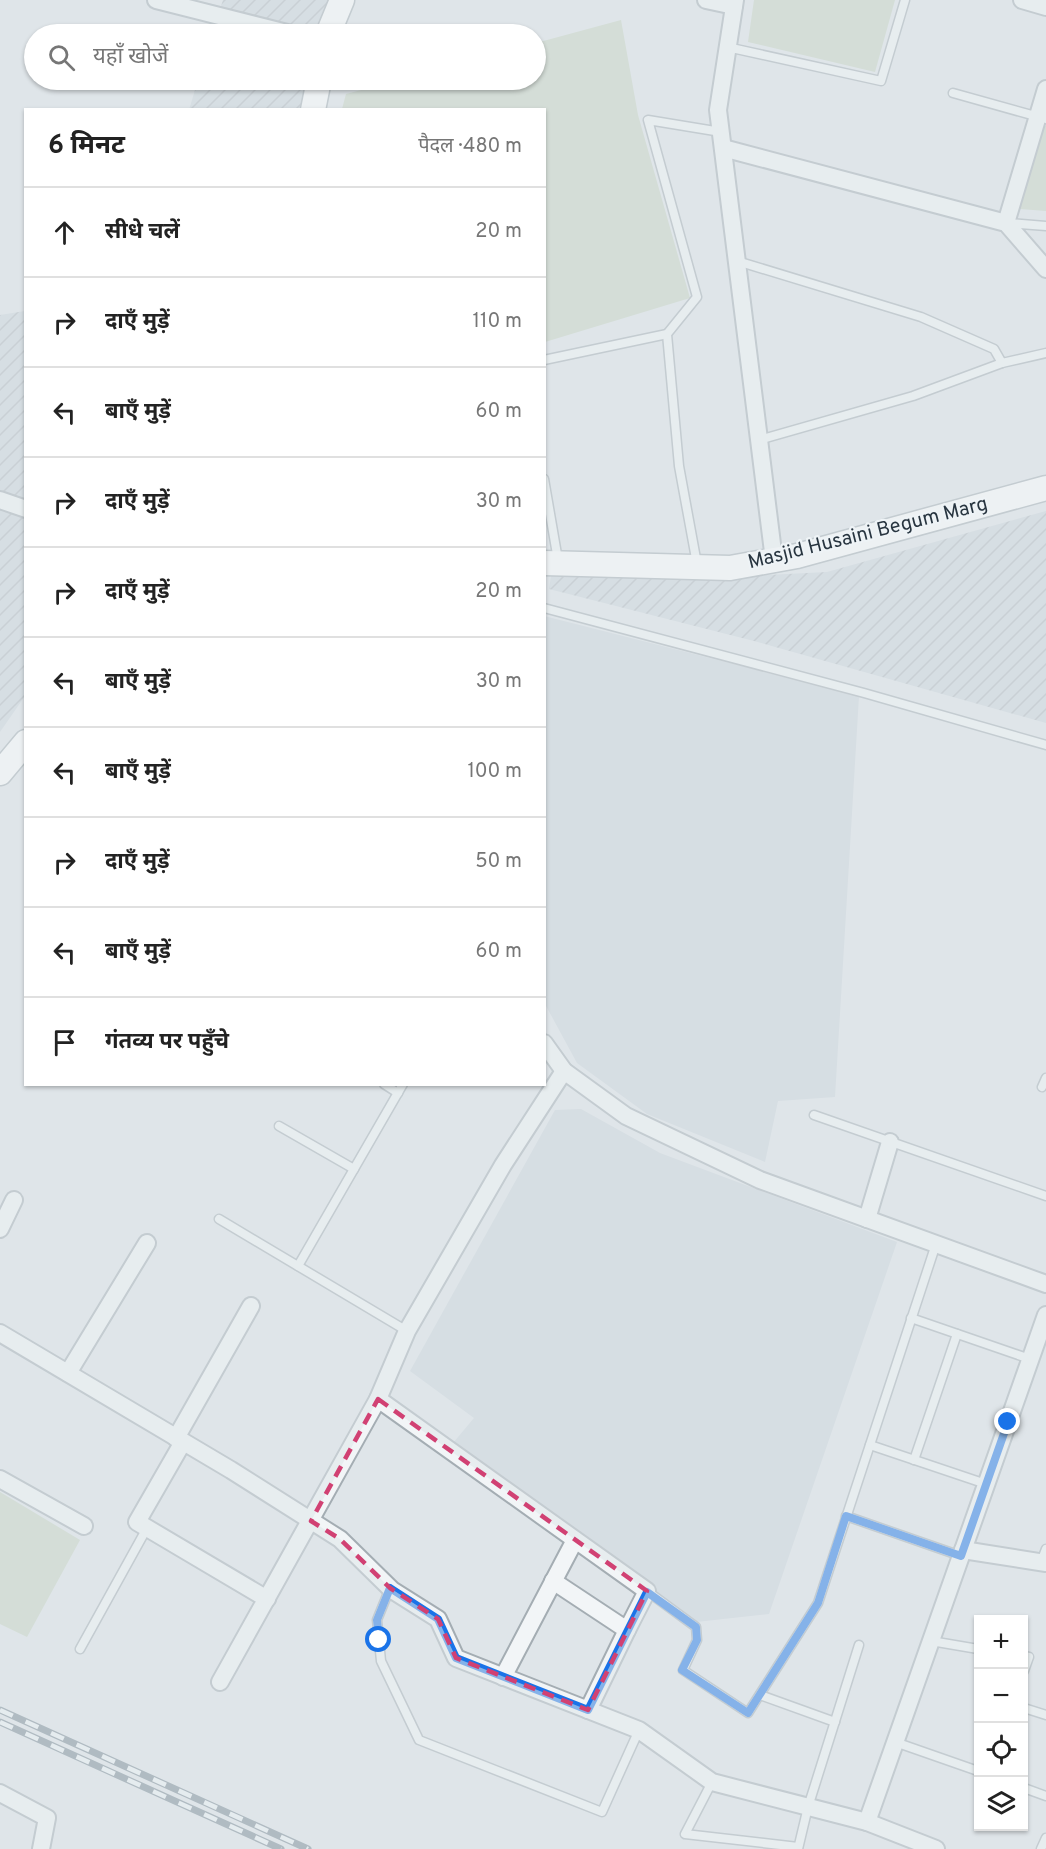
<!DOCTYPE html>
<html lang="hi">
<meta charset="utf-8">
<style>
body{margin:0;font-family:Overpass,"Noto Sans Devanagari",sans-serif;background:#f6f6f6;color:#222}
.controls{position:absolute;right:18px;bottom:18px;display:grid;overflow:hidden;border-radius:0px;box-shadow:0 2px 4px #0004}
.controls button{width:54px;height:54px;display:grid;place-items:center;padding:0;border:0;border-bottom:2px solid #e0e0e0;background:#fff;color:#222;font:30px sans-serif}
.stop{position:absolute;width:18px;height:18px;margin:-14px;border:4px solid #1a73e8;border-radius:50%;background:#fff}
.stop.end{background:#1a73e8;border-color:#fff;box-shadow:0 2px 6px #0008}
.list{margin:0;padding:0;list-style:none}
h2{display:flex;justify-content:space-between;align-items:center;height:78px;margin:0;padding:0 24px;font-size:26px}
h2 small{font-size:20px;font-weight:400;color:#767676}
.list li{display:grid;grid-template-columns:39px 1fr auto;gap:18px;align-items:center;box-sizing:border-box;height:90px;padding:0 24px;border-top:2px solid #e0e0e0}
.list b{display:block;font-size:22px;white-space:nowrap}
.list em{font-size:20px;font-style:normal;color:#767676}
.icon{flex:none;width:33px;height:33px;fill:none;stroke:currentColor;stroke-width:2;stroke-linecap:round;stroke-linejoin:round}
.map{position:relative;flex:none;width:1046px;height:1849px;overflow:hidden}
.search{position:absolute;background:#fff;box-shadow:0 2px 4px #0004;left:24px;top:24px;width:522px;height:66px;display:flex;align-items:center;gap:15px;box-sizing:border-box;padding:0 21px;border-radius:33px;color:#767676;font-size:22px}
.panel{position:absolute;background:#fff;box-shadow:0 2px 4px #0004;left:24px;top:108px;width:522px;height:978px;border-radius:0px}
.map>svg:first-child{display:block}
</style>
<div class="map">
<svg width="1046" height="1849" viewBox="0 0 1046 1849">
<defs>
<pattern id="industrial-furrows" width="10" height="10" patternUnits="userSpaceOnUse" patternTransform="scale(1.5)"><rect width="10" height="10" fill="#cdd4db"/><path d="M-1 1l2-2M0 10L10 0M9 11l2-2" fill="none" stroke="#b0b7bd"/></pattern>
</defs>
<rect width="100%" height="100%" fill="#dfe5e9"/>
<!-- built -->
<g fill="#cdd4db">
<polygon points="544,616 859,696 835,1097 778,1101 765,1162 647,1114 577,1063 545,1004"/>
<polygon points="581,1109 660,1153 897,1242 769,1614 696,1622 453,1443 474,1418 410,1371 555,1110"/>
</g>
<!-- industrial -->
<g fill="url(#industrial-furrows)">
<polygon points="223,0 341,0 329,34 212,34"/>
<polygon points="198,80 314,80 304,109 189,110"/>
<polygon points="25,311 25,696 0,732 0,315"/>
<polygon points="1046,511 1046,723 754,641 549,589 551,576 692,579 827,572"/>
</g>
<!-- park -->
<g fill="#c8d3c0">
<polygon points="754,0 895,0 875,72 748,42"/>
<polygon points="621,20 638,115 690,298 545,342 544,110 342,109 346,94 399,80 536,80 536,43"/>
<polygon points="1043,125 1046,126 1046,211 1020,209"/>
<polygon points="0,1492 80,1540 27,1637 0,1624"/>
</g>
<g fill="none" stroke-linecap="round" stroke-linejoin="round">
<defs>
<g id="lane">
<polyline points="727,47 881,81 905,0"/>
<polyline points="953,93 1046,119"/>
<polyline points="1008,223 1046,226"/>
<polyline points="737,261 921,317 994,349 1002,363 1046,353"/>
<polyline points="544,360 667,334"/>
<polyline points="759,440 913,396 1002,363"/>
<polyline points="544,479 558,560"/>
<polyline points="697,564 679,466 667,334 697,297 648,120 721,132"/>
<polyline points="544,608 864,693 1046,745"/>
<polyline points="384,1084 398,1093"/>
<polyline points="1042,1087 1046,1078"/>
<polyline points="814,1115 1046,1196"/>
<polyline points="279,1126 354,1169"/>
<polyline points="219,1219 407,1331"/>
<polyline points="298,1266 403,1084"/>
<polyline points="911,1318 1030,1359"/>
<polyline points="870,1445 986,1484"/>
<polyline points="914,1460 957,1334"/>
<polyline points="846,1516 961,1556"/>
<polyline points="1041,1562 1046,1549"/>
<polyline points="390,1588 377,1620 381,1661 419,1740 602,1812 639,1730"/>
<polyline points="647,1591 696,1627 697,1640 683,1670 748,1713 818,1603 936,1244"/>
<polyline points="931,1641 978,1649"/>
<polyline points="80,1649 147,1528"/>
<polyline points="1024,1656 1029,1657 1024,1671"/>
<polyline points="760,1695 835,1722"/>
<polyline points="1024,1708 1046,1715"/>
<polyline points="895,1742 978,1771"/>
<polyline points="712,1782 685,1834 798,1847"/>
<polyline points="1024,1788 1046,1796"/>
<polyline points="798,1849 808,1807 859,1645"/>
<polyline points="1041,1849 1046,1838"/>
</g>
<g id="street">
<polyline points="156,0 291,34"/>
<polyline points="706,0 734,6"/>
<polyline points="735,0 718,110 774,560"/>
<polyline points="1022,0 1046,7"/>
<polyline points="723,148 1006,223 1046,269"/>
<polyline points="1006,223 1046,89"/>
<polyline points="0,500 26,509"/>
<polyline points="544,1043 564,1071 626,1116 760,1180 1046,1284"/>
<polyline points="867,1219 890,1142"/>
<polyline points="0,1229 14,1200"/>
<polyline points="0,1333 231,1470 340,1539 392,1590 438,1619 456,1658 639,1730 712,1782 867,1822 936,1849"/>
<polyline points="68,1373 147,1243"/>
<polyline points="378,1399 647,1591 627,1630"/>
<polyline points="176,1438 251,1306"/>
<polyline points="183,1442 137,1522 267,1599"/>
<polyline points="0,1479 84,1526"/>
<polyline points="963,1550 1046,1563"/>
<polyline points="553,1581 627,1630 588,1710"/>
<polyline points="503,1677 575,1540"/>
<polyline points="220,1682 378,1399 407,1331 503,1165 564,1071"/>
<polyline points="0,1793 47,1818 41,1849"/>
<polyline points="867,1822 1046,1315"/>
</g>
<g id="secondary">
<polyline points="328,34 342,0"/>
<polyline points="313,110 319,80"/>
<polyline points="544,563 730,568 797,556 1046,488"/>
<polyline points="0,773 26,742"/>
</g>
</defs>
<!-- lane casing -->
<use href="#lane" stroke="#a4adb3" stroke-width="11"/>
<!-- street casing -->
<use href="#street" stroke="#a4adb3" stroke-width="20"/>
<!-- secondary casing -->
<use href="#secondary" stroke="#a4adb3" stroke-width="27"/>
<!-- lane -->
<use href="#lane" stroke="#f2f5f7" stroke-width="8"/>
<!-- street -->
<use href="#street" stroke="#f2f5f7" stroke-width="16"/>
<!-- secondary -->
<use href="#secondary" stroke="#fff" stroke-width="24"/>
<defs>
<g id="rail">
<polyline points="0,1710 308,1849"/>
<polyline points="0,1722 281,1849"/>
</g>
</defs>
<!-- rail casing -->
<use href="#rail" stroke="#788792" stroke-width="7"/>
<!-- rail -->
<use href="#rail" stroke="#eef3f6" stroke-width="4.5" stroke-dasharray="14" stroke-linecap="butt"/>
</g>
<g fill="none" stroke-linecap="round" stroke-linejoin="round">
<!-- route -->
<polyline stroke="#1a73e8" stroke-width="8" points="379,1640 377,1620 390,1588 438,1619 456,1658 588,1710 647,1592 696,1627 697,1640 682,1670 748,1713 818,1603 846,1516 961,1556 1008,1422"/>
</g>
<!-- marked area -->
<path d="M0 0H1046V1849H0ZM378,1399L647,1591L588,1710L456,1658L438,1619L390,1588L340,1539L311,1521Z" fill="#dfe5e9" fill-opacity=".55" fill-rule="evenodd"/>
<path fill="none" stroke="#d14173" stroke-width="4.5" stroke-dasharray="12 8" stroke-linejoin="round" d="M378,1399L647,1591L588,1710L456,1658L438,1619L390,1588L340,1539L311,1521Z"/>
<g text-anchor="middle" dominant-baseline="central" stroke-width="4.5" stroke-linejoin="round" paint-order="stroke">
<!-- street labels -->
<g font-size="20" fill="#283540" stroke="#eef3f6">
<text transform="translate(868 534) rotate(-14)">Masjid Husaini Begum Marg</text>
</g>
</g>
</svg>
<div class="controls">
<button>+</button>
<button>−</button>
<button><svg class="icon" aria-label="locate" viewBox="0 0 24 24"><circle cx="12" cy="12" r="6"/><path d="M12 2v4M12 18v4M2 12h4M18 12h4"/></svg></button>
<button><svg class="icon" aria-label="layers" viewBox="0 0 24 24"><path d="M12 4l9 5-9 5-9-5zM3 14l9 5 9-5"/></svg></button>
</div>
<div class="stop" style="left:379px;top:1640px"></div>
<div class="stop end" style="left:1008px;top:1422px"></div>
<div class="search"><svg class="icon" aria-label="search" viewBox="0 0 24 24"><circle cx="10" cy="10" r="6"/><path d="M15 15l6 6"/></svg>यहाँ खोजें</div>
<section class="panel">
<h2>6 मिनट<small>पैदल · 480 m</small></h2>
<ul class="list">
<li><svg class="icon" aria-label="ahead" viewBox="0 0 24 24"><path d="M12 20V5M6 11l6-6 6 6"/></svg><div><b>सीधे चलें</b></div><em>20 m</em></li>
<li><svg class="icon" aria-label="right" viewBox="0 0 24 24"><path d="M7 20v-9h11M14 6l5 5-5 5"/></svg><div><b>दाएँ मुड़ें</b></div><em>110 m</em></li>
<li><svg class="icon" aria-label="left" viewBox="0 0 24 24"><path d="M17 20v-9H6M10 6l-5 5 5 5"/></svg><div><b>बाएँ मुड़ें</b></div><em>60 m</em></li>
<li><svg class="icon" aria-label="right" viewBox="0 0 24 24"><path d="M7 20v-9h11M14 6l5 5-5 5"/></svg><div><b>दाएँ मुड़ें</b></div><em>30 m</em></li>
<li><svg class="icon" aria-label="right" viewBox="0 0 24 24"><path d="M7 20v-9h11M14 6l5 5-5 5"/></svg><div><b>दाएँ मुड़ें</b></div><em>20 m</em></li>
<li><svg class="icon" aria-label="left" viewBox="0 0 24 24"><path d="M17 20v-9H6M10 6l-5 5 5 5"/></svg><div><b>बाएँ मुड़ें</b></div><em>30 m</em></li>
<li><svg class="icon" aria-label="left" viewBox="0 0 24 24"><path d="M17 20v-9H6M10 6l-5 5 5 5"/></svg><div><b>बाएँ मुड़ें</b></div><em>100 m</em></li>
<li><svg class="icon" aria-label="right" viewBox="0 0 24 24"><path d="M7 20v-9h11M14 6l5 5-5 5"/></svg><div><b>दाएँ मुड़ें</b></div><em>50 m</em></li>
<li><svg class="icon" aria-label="left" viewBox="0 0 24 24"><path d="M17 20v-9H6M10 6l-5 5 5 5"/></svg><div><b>बाएँ मुड़ें</b></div><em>60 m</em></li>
<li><svg class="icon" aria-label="arrive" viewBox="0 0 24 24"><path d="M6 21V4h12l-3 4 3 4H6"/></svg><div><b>गंतव्य पर पहुँचे</b></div></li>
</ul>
</section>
</div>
